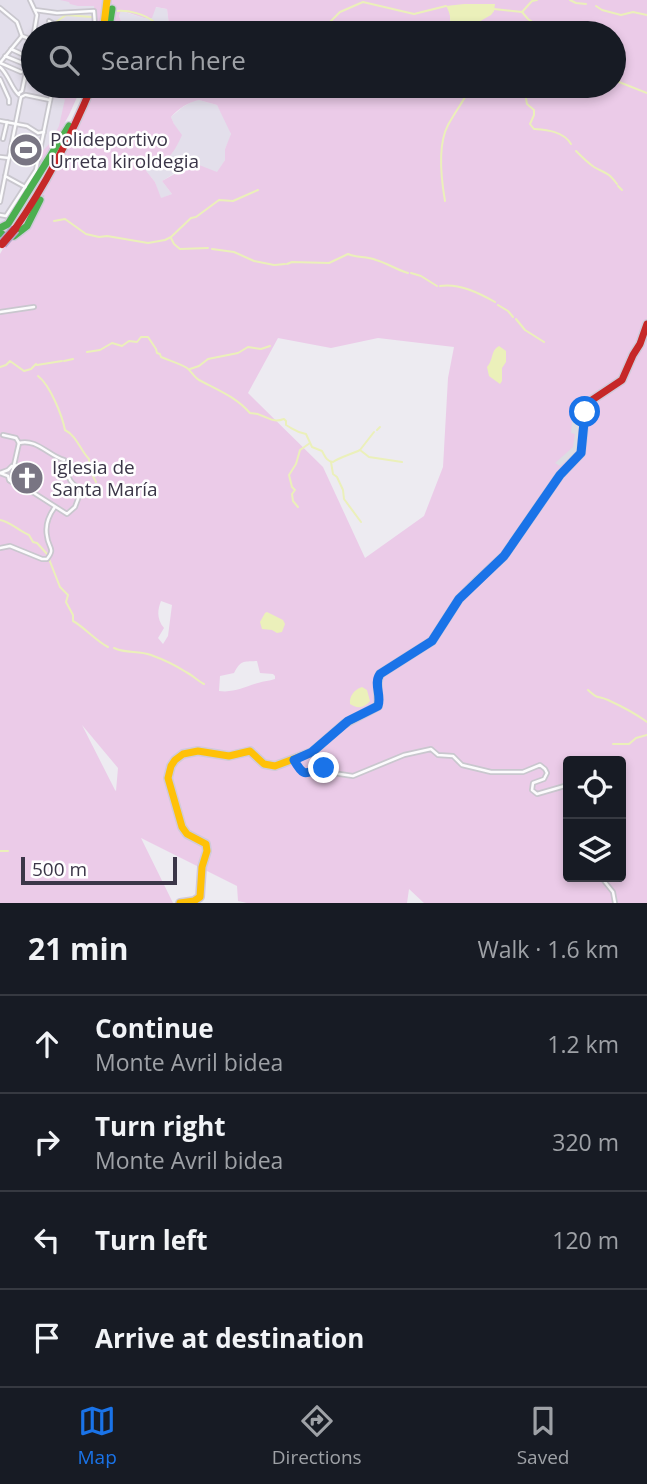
<!DOCTYPE html>
<meta charset="utf-8">
<style>
body{margin:0;font-family:"Open Sans",sans-serif;background:#20242c;color:#f1f3f6}
.controls{position:absolute;right:21px;bottom:21px;display:grid;overflow:hidden;border-radius:7px;box-shadow:0 4px 10px #0003}
.controls button{width:63px;height:63px;display:grid;place-items:center;padding:0;border:0;border-bottom:2px solid #363941;background:#171b24;color:#f1f3f6;font:35px sans-serif}
.scale{position:absolute;left:21px;bottom:18px;width:156px;box-sizing:border-box;padding-left:7px;border:4px solid #3b3648;border-top:0;font-size:19px;line-height:24px;white-space:nowrap;color:#3b3648;-webkit-text-stroke:5px #fff;paint-order:stroke}
.stop{position:absolute;width:21px;height:21px;margin:-16px;border:5px solid #1a73e8;border-radius:50%;background:#fff}
.stop.end{background:#1a73e8;border-color:#fff;box-shadow:0 2px 7px #0008}
.list{margin:0;padding:0;list-style:none}
h2{display:flex;justify-content:space-between;align-items:center;height:91px;margin:0;padding:0 28px;font-size:30px}
h2 small{font-size:23px;font-weight:400;color:#9ea1a6}
.list li{display:grid;grid-template-columns:46px 1fr auto;gap:21px;align-items:center;box-sizing:border-box;height:98px;padding:0 28px;border-top:2px solid #363941}
.list b{display:block;font-size:26px;white-space:nowrap}
.list p{margin:0;font-size:23px;white-space:nowrap;color:#9ea1a6}
.list em{font-size:23px;font-style:normal;color:#9ea1a6}
.icon{flex:none;width:38px;height:38px;fill:none;stroke:currentColor;stroke-width:2;stroke-linecap:round;stroke-linejoin:round}
.map{position:relative;flex:none;width:647px;height:903px;overflow:hidden}
.search{position:absolute;background:#171b24;box-shadow:0 4px 10px #0003;left:21px;right:21px;top:21px;height:77px;display:flex;align-items:center;gap:18px;box-sizing:border-box;padding:0 24px;border-radius:38px;color:#9ea1a6;font-size:26px}
.sheet{height:483px;background:#171b24}
nav{display:flex;justify-content:space-around;align-items:center;box-sizing:border-box;height:98px;border-top:2px solid #363941;background:#171b24;font-size:19px;color:#9ea1a6}
nav a{display:grid;justify-items:center;gap:4px}
nav .on{color:#1a73e8}
.map>svg:first-child{display:block}
</style>
<div class="map">
<svg width="647" height="903" viewBox="0 0 647 903">
<rect width="100%" height="100%" fill="#edebf1"/>
<!-- residential -->
<g fill="#e3dfeb">
<polygon points="0,0 77,0 96,3 100,32 99,33 33,33 33,86 82,86 56,140 0,230"/>
<polygon points="155,7 167,9 169,25 155,31 146,31 123,26 119,16 121,11 144,18"/>
<polygon points="199,100 217,105 230,129 231,136 225,149 225,160 217,173 194,164 178,171 162,181 172,194 160,199 155,182 144,168 158,166 173,152 174,124 171,117 183,107 193,101"/>
</g>
<!-- green -->
<g fill="#ebcbe8" fill-rule="evenodd">
<polygon points="60,0 103,0 100,32 95,30 94,6 78,6 70,4 69,2"/>
<path d="M110,0H647V903H424L409,889L407,903H247L238,901L237,886L141,838L173,903H0V254L61,145L90,86H614V33H467V29L494,11L447,7C453,16 450,23 447,33H197L182,31L179,33H102ZM156,7L167,9L169,25H156L155,31H146L145,26H123L119,16L121,11L129,13L144,18H152ZM199,100L217,105L231,134L225,149V160L217,172L194,163L162,181L172,194L161,198L155,182L144,168C166,165 173,155 182,135L174,124L171,117C178,109 188,102 199,100ZM278,338L331,348L378,338L454,347L448,378L443,467L424,516L365,558L323,467L248,393ZM161,601L172,605L168,636L163,644L158,638L164,628C157,620 157,611 161,601ZM257,661L260,673L273,674L275,676V679C269,681 264,681 258,683C244,687 234,693 219,691L220,676L234,673C241,660 243,662 257,661ZM82,725L118,768L116,791L115,790ZM568,761H621V877H568Z"/>
<polygon points="56,86 82,86 69,115 33,180 37,167 40,164 42,152 50,143 59,126 65,99 53,97"/>
</g>
<!-- parking -->
<polygon fill="#dedce3" points="577,410 583,410 580,449 560,466 555,463 573,447 575,434 571,433 573,412 576,412"/>
<!-- water -->
<g fill="#ebf0ba">
<path d="M464,4H495L494,11L491,15L468,28L467,33H447C451,23 452,16 446,6Z"/>
<path d="M499,346L506,351V362L502,368V381L500,384L489,376L487,367C494,359 490,351 499,346Z"/>
<polygon points="267,612 283,620 285,624 282,632 277,633 272,630 262,629 260,622 265,613"/>
<path d="M362,687L367,690L370,701C365,708 357,709 350,704C349,696 354,690 362,687Z"/>
</g>
<g fill="none" stroke-linecap="round" stroke-linejoin="round">
<!-- stream -->
<g stroke="#ebf0ba" stroke-width="2">
<polyline points="570,0 576,3 586,4"/>
<polyline points="596,6 602,10 621,15 633,12 647,15"/>
<polyline points="494,9 522,12 528,19 534,23 541,32 547,33"/>
<path d="M116,11C129,10 145,14 154,22"/>
<polyline points="522,12 532,1 537,0"/>
<polyline points="56,22 66,15 92,17"/>
<polyline points="161,25 166,33"/>
<polyline points="181,29 185,25 190,24 211,33"/>
<polyline points="49,33 54,28"/>
<polyline points="178,33 179,32"/>
<polyline points="229,33 240,31 254,33"/>
<polyline points="276,33 295,26 311,27 329,23 340,12 363,2 414,14 446,6"/>
<polyline points="614,80 647,93"/>
<path d="M520,86L525,93L527,104L534,110V115L530,124L534,129C547,130 563,131 571,144"/>
<path d="M576,151C581,156 588,163 594,167C606,174 607,171 617,184"/>
<polyline points="618,186 622,190"/>
<path d="M445,201C441,178 437,146 448,125C454,114 462,103 468,92V86"/>
<polyline points="54,221 65,219 86,234 99,237 107,236 148,243 165,240 171,237 191,218 196,217 219,200 233,201 258,190"/>
<polyline points="171,238 174,244 180,249 208,248"/>
<polyline points="212,249 234,252 254,261 274,265"/>
<path d="M287,264L292,262L329,263L348,254C357,258 366,256 376,260C387,263 397,270 408,273"/>
<polyline points="275,265 285,264"/>
<polyline points="411,273 421,276 437,286"/>
<path d="M440,286C459,283 479,293 495,302"/>
<polyline points="498,305 508,311 513,317"/>
<polyline points="516,319 525,330 544,342"/>
<path d="M87,352L100,350L112,343L122,346L129,341L137,342L141,337H148L156,349L157,353L160,354L161,357C168,360 183,365 187,368C191,371 194,377 199,380C218,390 236,397 250,413C254,414 257,413 260,415C270,418 273,423 284,419L286,421V425C295,430 296,432 306,434L312,447L322,451C325,456 326,461 333,462C338,458 352,454 360,450L369,457L402,462"/>
<polyline points="64,361 73,359"/>
<polyline points="37,365 62,361"/>
<polyline points="0,367 6,365 10,361 24,371 31,369 36,364"/>
<polyline points="190,369 199,366 208,359 238,353 248,347 261,349 270,346"/>
<path d="M38,376C50,385 62,415 65,430C77,436 80,450 89,459L90,470L96,482"/>
<polyline points="377,430 380,427"/>
<polyline points="360,450 374,432"/>
<polyline points="331,462 333,474 337,477 343,490 344,499 361,522"/>
<polyline points="298,507 293,501 292,494 295,490 292,487 289,475 296,464 300,450 310,443"/>
<path d="M0,520C9,521 19,531 29,535L33,542L37,543L48,555"/>
<path d="M49,559L60,587L68,595L66,602L73,615V621C84,627 95,640 108,647"/>
<path d="M114,648C127,654 138,650 151,655C162,659 175,665 186,672C192,675 198,681 204,684"/>
<path d="M588,690C599,700 596,695 608,700C621,706 635,713 647,722"/>
<polyline points="613,744 629,744 636,738 647,735"/>
<polyline points="0,851 8,851"/>
</g>
<!-- street-tunnel -->
<polyline stroke="#c9c7cf" stroke-width="2.5" stroke-dasharray="2.5 1.5" stroke-linecap="butt" points="31,191 44,197"/>
<defs>
<g id="street">
<polyline points="30,0 37,15 34,33"/>
<polyline points="0,8 17,22 22,36 30,39"/>
<polyline points="35,10 57,13 94,11 95,25 93,31"/>
<polyline points="49,21 56,25 60,33"/>
<polyline points="75,33 86,31 97,33"/>
<polyline points="11,49 24,55"/>
<polyline points="5,56 27,65"/>
<polyline points="0,63 22,36"/>
<polyline points="0,63 21,72"/>
<path d="M0,67C9,75 11,88 19,95"/>
<polyline points="0,79 9,99 9,103"/>
<polyline points="19,93 22,91 32,43 30,39 33,35"/>
<polyline points="26,95 50,100"/>
<polyline points="0,121 27,126 38,133 44,132"/>
<polyline points="3,139 7,122"/>
<polyline points="0,157 9,158"/>
<polyline points="5,176 27,188"/>
<polyline points="0,202 21,97 25,95"/>
<polyline points="0,215 6,216 36,170 53,86"/>
<polyline points="0,312 34,307"/>
<polyline points="3,435 16,438 19,443"/>
<path d="M19,443C36,438 49,456 64,460"/>
<polyline points="14,465 28,470"/>
<polyline points="0,473 8,476 9,480 13,479 14,476 12,474 19,443"/>
<polyline points="0,473 8,470 12,466"/>
<path d="M10,481L34,493L67,514L75,507L81,491C75,485 67,481 68,471"/>
<path d="M0,548L10,546L42,559H47C56,548 48,548 47,536C45,526 49,515 55,507"/>
<path d="M294,760C304,778 305,773 321,768L333,773L353,776L404,755L431,749L438,755L453,756L462,765L491,772H523L540,765L545,769L547,773L544,779L533,783L532,790L537,794L568,785"/>
<polyline points="601,877 613,892 615,903"/>
</g>
<g id="fast">
<polyline points="108,33 112,9"/>
<polyline points="0,228 8,224 69,126"/>
<polyline points="0,234 2,234"/>
<polyline points="14,236 27,226 40,200"/>
</g>
<g id="slow">
<polyline points="103,33 107,0"/>
<path d="M180,903L194,901L200,897L202,867L207,851L206,844L187,834L182,827L168,778L171,766L175,760L183,754L198,751L229,756L250,751L264,764L275,766L312,752L344,724L378,706C380,695 375,685 380,674L432,641L459,599L477,581"/>
</g>
<g id="jam">
<path d="M15,229C46,184 71,136 92,86"/>
<polyline points="477,581 504,556 560,475 581,453 586,407 592,400 622,380 633,355 640,344 647,324"/>
</g>
</defs>
<!-- street casing -->
<use href="#street" stroke="#c9c7ce" stroke-width="6"/>
<!-- fast casing -->
<use href="#fast" stroke="#d0cada" stroke-width="10"/>
<!-- slow casing -->
<use href="#slow" stroke="#d0cada" stroke-width="10"/>
<!-- jam casing -->
<use href="#jam" stroke="#d0cada" stroke-width="10"/>
<!-- street -->
<use href="#street" stroke="#fcfcfd" stroke-width="2.5"/>
<!-- fast -->
<use href="#fast" stroke="#4caf50" stroke-width="7"/>
<!-- slow -->
<use href="#slow" stroke="#ffc107" stroke-width="7"/>
<!-- jam -->
<use href="#jam" stroke="#c62828" stroke-width="7"/>
<defs>
<polyline id="jam-bridge" points="2,244 15,229"/>
</defs>
<!-- jam-bridge casing -->
<use href="#jam-bridge" stroke="#b1a6c9" stroke-width="11" stroke-linecap="butt"/>
<!-- jam-bridge -->
<use href="#jam-bridge" stroke="#c62828" stroke-width="8"/>
</g>
<g fill="none" stroke-linecap="round" stroke-linejoin="round">
<!-- route -->
<path stroke="#1a73e8" stroke-width="9" d="M324,768C307,768 307,783 294,760L312,752L348,721L378,706C382,695 373,684 380,674L432,641L459,599L504,556L560,475L581,453L585,412"/>
</g>
<!-- icons -->
<defs>
<symbol id="stadium-disc" viewBox="-11 -11 22 22"><circle r="9.5" fill="#797583" stroke="#fff"/><path d="M0-5a6.5 5 0 1 0 0 10a6.5 5 0 1 0 0-10ZM-3.5-1.8h7v3.6h-7Z" fill="#fff"/></symbol>
<symbol id="church-disc" viewBox="-11 -11 22 22"><circle r="9.5" fill="#797583" stroke="#fff"/><path d="M-1.2-6h2.4v3.5h3.3v2.4h-3.3V6h-2.4V-.1h-3.3v-2.4h3.3Z" fill="#fff"/></symbol>
</defs>
<g fill-rule="evenodd">
<use href="#stadium-disc" x="7" y="131" width="38" height="38"/>
<use href="#church-disc" x="8" y="459" width="38" height="38"/>
</g>
<g text-anchor="middle" dominant-baseline="central" stroke-width="5" stroke-linejoin="round" paint-order="stroke">
<!-- poi labels -->
<g font-size="19" fill="#3b3648" stroke="#fff" text-anchor="start">
<text x="50" y="139">Polideportivo<tspan x="50" dy="22">Urreta kiroldegia</tspan></text>
<text x="52" y="467">Iglesia de<tspan x="52" dy="22">Santa María</tspan></text>
</g>
</g>
</svg>
<div class="controls">
<button><svg class="icon" aria-label="locate" viewBox="0 0 24 24"><circle cx="12" cy="12" r="6"/><path d="M12 2v4M12 18v4M2 12h4M18 12h4"/></svg></button>
<button><svg class="icon" aria-label="layers" viewBox="0 0 24 24"><path d="M12 4l9 5-9 5-9-5zM3 14l9 5 9-5"/></svg></button>
</div>
<div class="scale">500 m</div>
<div class="stop" style="left:585px;top:412px"></div>
<div class="stop end" style="left:324px;top:768px"></div>
<div class="search"><svg class="icon" aria-label="search" viewBox="0 0 24 24"><circle cx="10" cy="10" r="6"/><path d="M15 15l6 6"/></svg>Search here</div>
</div>
<section class="sheet">
<h2>21 min<small>Walk · 1.6 km</small></h2>
<ul class="list">
<li><svg class="icon" aria-label="ahead" viewBox="0 0 24 24"><path d="M12 20V5M6 11l6-6 6 6"/></svg><div><b>Continue</b><p>Monte Avril bidea</p></div><em>1.2 km</em></li>
<li><svg class="icon" aria-label="right" viewBox="0 0 24 24"><path d="M7 20v-9h11M14 6l5 5-5 5"/></svg><div><b>Turn right</b><p>Monte Avril bidea</p></div><em>320 m</em></li>
<li><svg class="icon" aria-label="left" viewBox="0 0 24 24"><path d="M17 20v-9H6M10 6l-5 5 5 5"/></svg><div><b>Turn left</b></div><em>120 m</em></li>
<li><svg class="icon" aria-label="arrive" viewBox="0 0 24 24"><path d="M6 21V4h12l-3 4 3 4H6"/></svg><div><b>Arrive at destination</b></div></li>
</ul>
</section>
<nav>
<a class="on"><svg class="icon" aria-label="map" viewBox="0 0 24 24"><path d="M3 6l6-2 6 2 6-2v14l-6 2-6-2-6 2zM9 4v14M15 6v14"/></svg>Map</a>
<a><svg class="icon" aria-label="directions" viewBox="0 0 24 24"><path d="M12 3l9 9-9 9-9-9zM9 14v-3h6M13 9l2 2-2 2"/></svg>Directions</a>
<a><svg class="icon" aria-label="saved" viewBox="0 0 24 24"><path d="M7 4h10v16l-5-4-5 4z"/></svg>Saved</a>
</nav>
